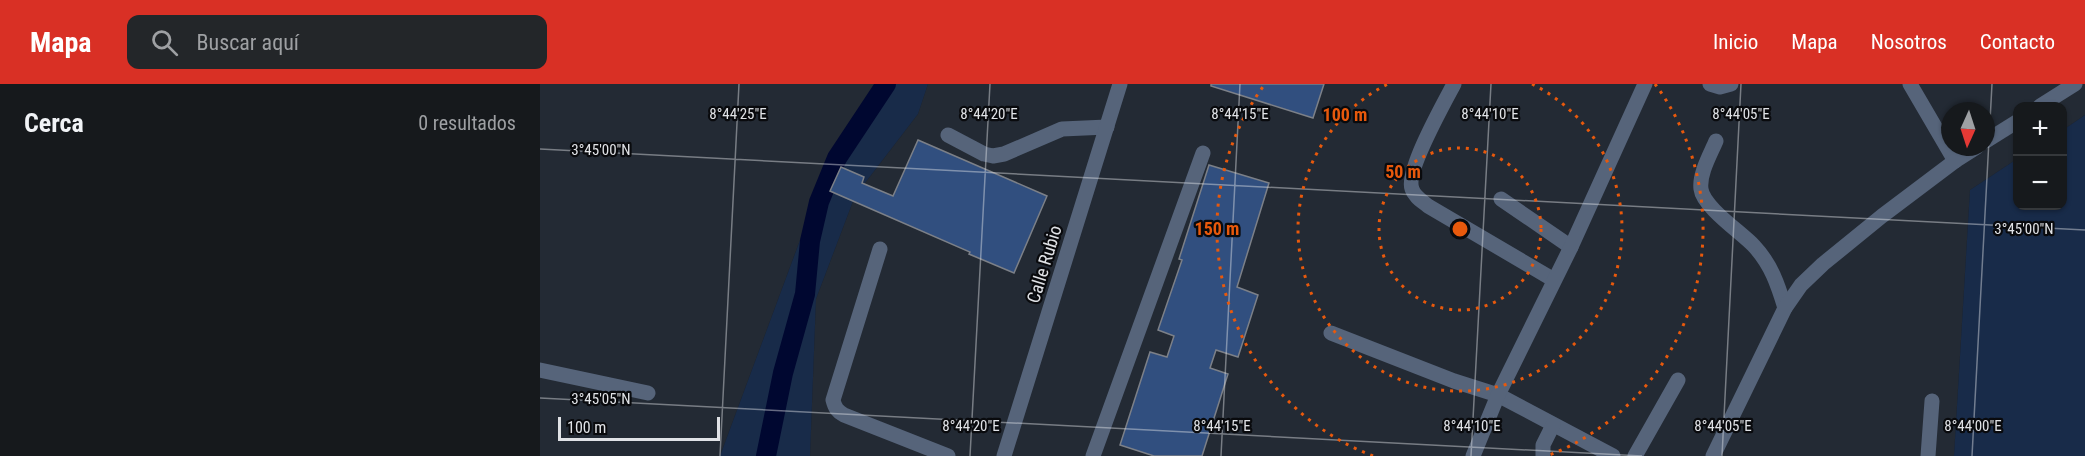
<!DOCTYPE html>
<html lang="es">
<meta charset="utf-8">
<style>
body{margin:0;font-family:"Roboto Condensed",sans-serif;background:#232629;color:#f1f3f6}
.controls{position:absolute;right:18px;top:18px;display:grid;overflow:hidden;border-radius:12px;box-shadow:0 2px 4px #0004}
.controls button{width:54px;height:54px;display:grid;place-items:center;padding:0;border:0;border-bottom:2px solid #35383b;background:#16191c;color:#f1f3f6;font:30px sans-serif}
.compass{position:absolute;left:1401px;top:18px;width:54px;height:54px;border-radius:50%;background:#16191c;box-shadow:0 2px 4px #0004;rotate:183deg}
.scale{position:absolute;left:18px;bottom:15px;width:162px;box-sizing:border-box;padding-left:6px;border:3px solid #e0e2e6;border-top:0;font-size:16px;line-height:21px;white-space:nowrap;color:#e0e2e6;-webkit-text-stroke:4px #090a0d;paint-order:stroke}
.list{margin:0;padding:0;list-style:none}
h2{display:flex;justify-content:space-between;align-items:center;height:78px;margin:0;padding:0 24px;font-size:26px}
h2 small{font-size:20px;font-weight:400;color:#9ea0a3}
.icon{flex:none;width:33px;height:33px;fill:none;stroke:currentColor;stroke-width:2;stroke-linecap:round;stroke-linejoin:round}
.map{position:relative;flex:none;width:1545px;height:372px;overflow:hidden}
header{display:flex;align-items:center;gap:36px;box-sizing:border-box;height:84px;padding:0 30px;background:#d93025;color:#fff}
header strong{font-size:28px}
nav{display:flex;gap:33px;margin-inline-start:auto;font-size:21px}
.search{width:420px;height:54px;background:#232629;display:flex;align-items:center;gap:15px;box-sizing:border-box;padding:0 21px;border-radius:12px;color:#9ea0a3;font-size:22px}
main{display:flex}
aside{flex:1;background:#16191c}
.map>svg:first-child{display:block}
</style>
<header>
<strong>Mapa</strong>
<div class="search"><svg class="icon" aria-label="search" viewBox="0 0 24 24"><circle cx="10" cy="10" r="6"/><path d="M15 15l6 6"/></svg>Buscar aquí</div>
<nav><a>Inicio</a><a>Mapa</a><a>Nosotros</a><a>Contacto</a></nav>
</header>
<main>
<aside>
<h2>Cerca<small>0 resultados</small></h2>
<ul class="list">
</ul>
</aside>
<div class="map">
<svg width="1545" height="372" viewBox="0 0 1545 372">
<rect width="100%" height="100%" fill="#1d2126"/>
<!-- built -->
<g fill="#232a34" fill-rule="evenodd">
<polygon points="0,0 336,0 286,86 180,372 0,372"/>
<path d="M388,0H1545V31L1523,46L1522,22H1478L1477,75L1430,106L1414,372H270L276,215L315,112L378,30ZM1410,27H1446V63H1410Z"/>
</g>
<!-- green -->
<g fill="#182b49">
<polygon points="336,0 388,0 378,30 315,112 276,215 270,372 180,372 286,86"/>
<polygon points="1545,31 1545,372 1414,372 1430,106 1477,75 1478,122 1522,122 1523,46"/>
</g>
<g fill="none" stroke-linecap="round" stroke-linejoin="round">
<!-- river -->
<polyline stroke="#000730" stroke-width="20" points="226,372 243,289 265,210 270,157 279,118 297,74 346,0"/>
</g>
<!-- building -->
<g fill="#314f7f" stroke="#7c8088" stroke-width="1.5">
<polygon points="671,0 784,0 773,34 671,2"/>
<polygon points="378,56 507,112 474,189 429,170 430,168 290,107 301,83 324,93 322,99 353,112"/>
<polygon points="669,81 729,99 697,203 718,211 698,273 676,266 670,284 688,290 662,372 614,372 580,361 610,268 627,273 634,252 618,246 642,176 639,175"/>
</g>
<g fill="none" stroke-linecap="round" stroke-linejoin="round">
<!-- minor -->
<g stroke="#56647a" stroke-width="15">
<path d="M914,0C904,19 865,88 872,105C874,112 882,117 888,122L1014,196"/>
<polyline points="1170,0 1180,3 1191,0"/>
<polyline points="1370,0 1415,77"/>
<polyline points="1500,22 1535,0"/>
<polyline points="408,51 444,70 453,72 464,70 522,45 567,43"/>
<path d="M1176,57C1170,71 1159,90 1161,105C1163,123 1202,149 1214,162C1231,180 1238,201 1245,224"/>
<polyline points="1446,57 1478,37"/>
<polyline points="961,115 1031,163"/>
<path d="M340,165L293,316C295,324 297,327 304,331L408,372"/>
<polyline points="791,249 914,297 958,311 1073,372"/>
<polyline points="0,286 108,309"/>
<polyline points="464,372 580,0"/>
<polyline points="553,372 663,69"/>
<polyline points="933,372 958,311 1031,163 1105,0"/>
<polyline points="1003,372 1003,361 1013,341"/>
<polyline points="1095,372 1138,296"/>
<polyline points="1173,372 1245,224 1261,201 1283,180 1342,132 1415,77 1437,63"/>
<polyline points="1388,372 1392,317"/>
</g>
</g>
<!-- ticks -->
<path fill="none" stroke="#e0e2e6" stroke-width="1.5" stroke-opacity="0.45" d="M0,65L1545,146M0,314L1102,372M180,372L199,0M430,372L450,0M681,372L700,0M931,372L951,0M1182,372L1201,0M1432,372L1452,0"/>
<!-- distance rings -->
<g fill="none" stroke="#e8590c" stroke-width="3" stroke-dasharray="3 6">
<circle cx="920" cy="145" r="81"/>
<path d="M992 0A162 162 0 1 1 848 0"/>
<path d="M833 372A243 243 0 0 1 725 0M1115 0A243 243 0 0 1 1007 372"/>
</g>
<g text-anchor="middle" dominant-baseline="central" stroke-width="4.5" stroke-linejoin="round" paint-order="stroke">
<!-- street labels -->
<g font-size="18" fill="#e0e2e6" stroke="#090a0d">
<text transform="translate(504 180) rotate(-73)">Calle Rubio</text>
</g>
</g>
<g font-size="15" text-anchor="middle" fill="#e0e2e6" stroke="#090a0d" stroke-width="4.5" stroke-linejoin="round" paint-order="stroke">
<text x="198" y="35">8°44'25"E</text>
<text x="449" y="35">8°44'20"E</text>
<text x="700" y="35">8°44'15"E</text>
<text x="950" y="35">8°44'10"E</text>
<text x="1201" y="35">8°44'05"E</text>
<text x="61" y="71">3°45'00"N</text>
<text x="1484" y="150">3°45'00"N</text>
<text x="61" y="320">3°45'05"N</text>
<text x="431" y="347">8°44'20"E</text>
<text x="682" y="347">8°44'15"E</text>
<text x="932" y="347">8°44'10"E</text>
<text x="1183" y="347">8°44'05"E</text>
<text x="1433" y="347">8°44'00"E</text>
</g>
<circle cx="920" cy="145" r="9" fill="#e8590c" stroke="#090a0d" stroke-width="3"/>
<g font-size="18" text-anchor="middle" font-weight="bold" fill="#e8590c" stroke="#090a0d" stroke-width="4.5" stroke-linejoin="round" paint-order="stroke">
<text x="805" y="37">100 m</text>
<text x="863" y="94">50 m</text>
<text x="677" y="151">150 m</text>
</g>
</svg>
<div class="controls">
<button>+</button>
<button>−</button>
</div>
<svg class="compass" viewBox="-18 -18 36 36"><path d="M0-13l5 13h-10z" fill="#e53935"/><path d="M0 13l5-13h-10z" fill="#9ea0a3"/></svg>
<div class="scale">100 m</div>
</div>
</main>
